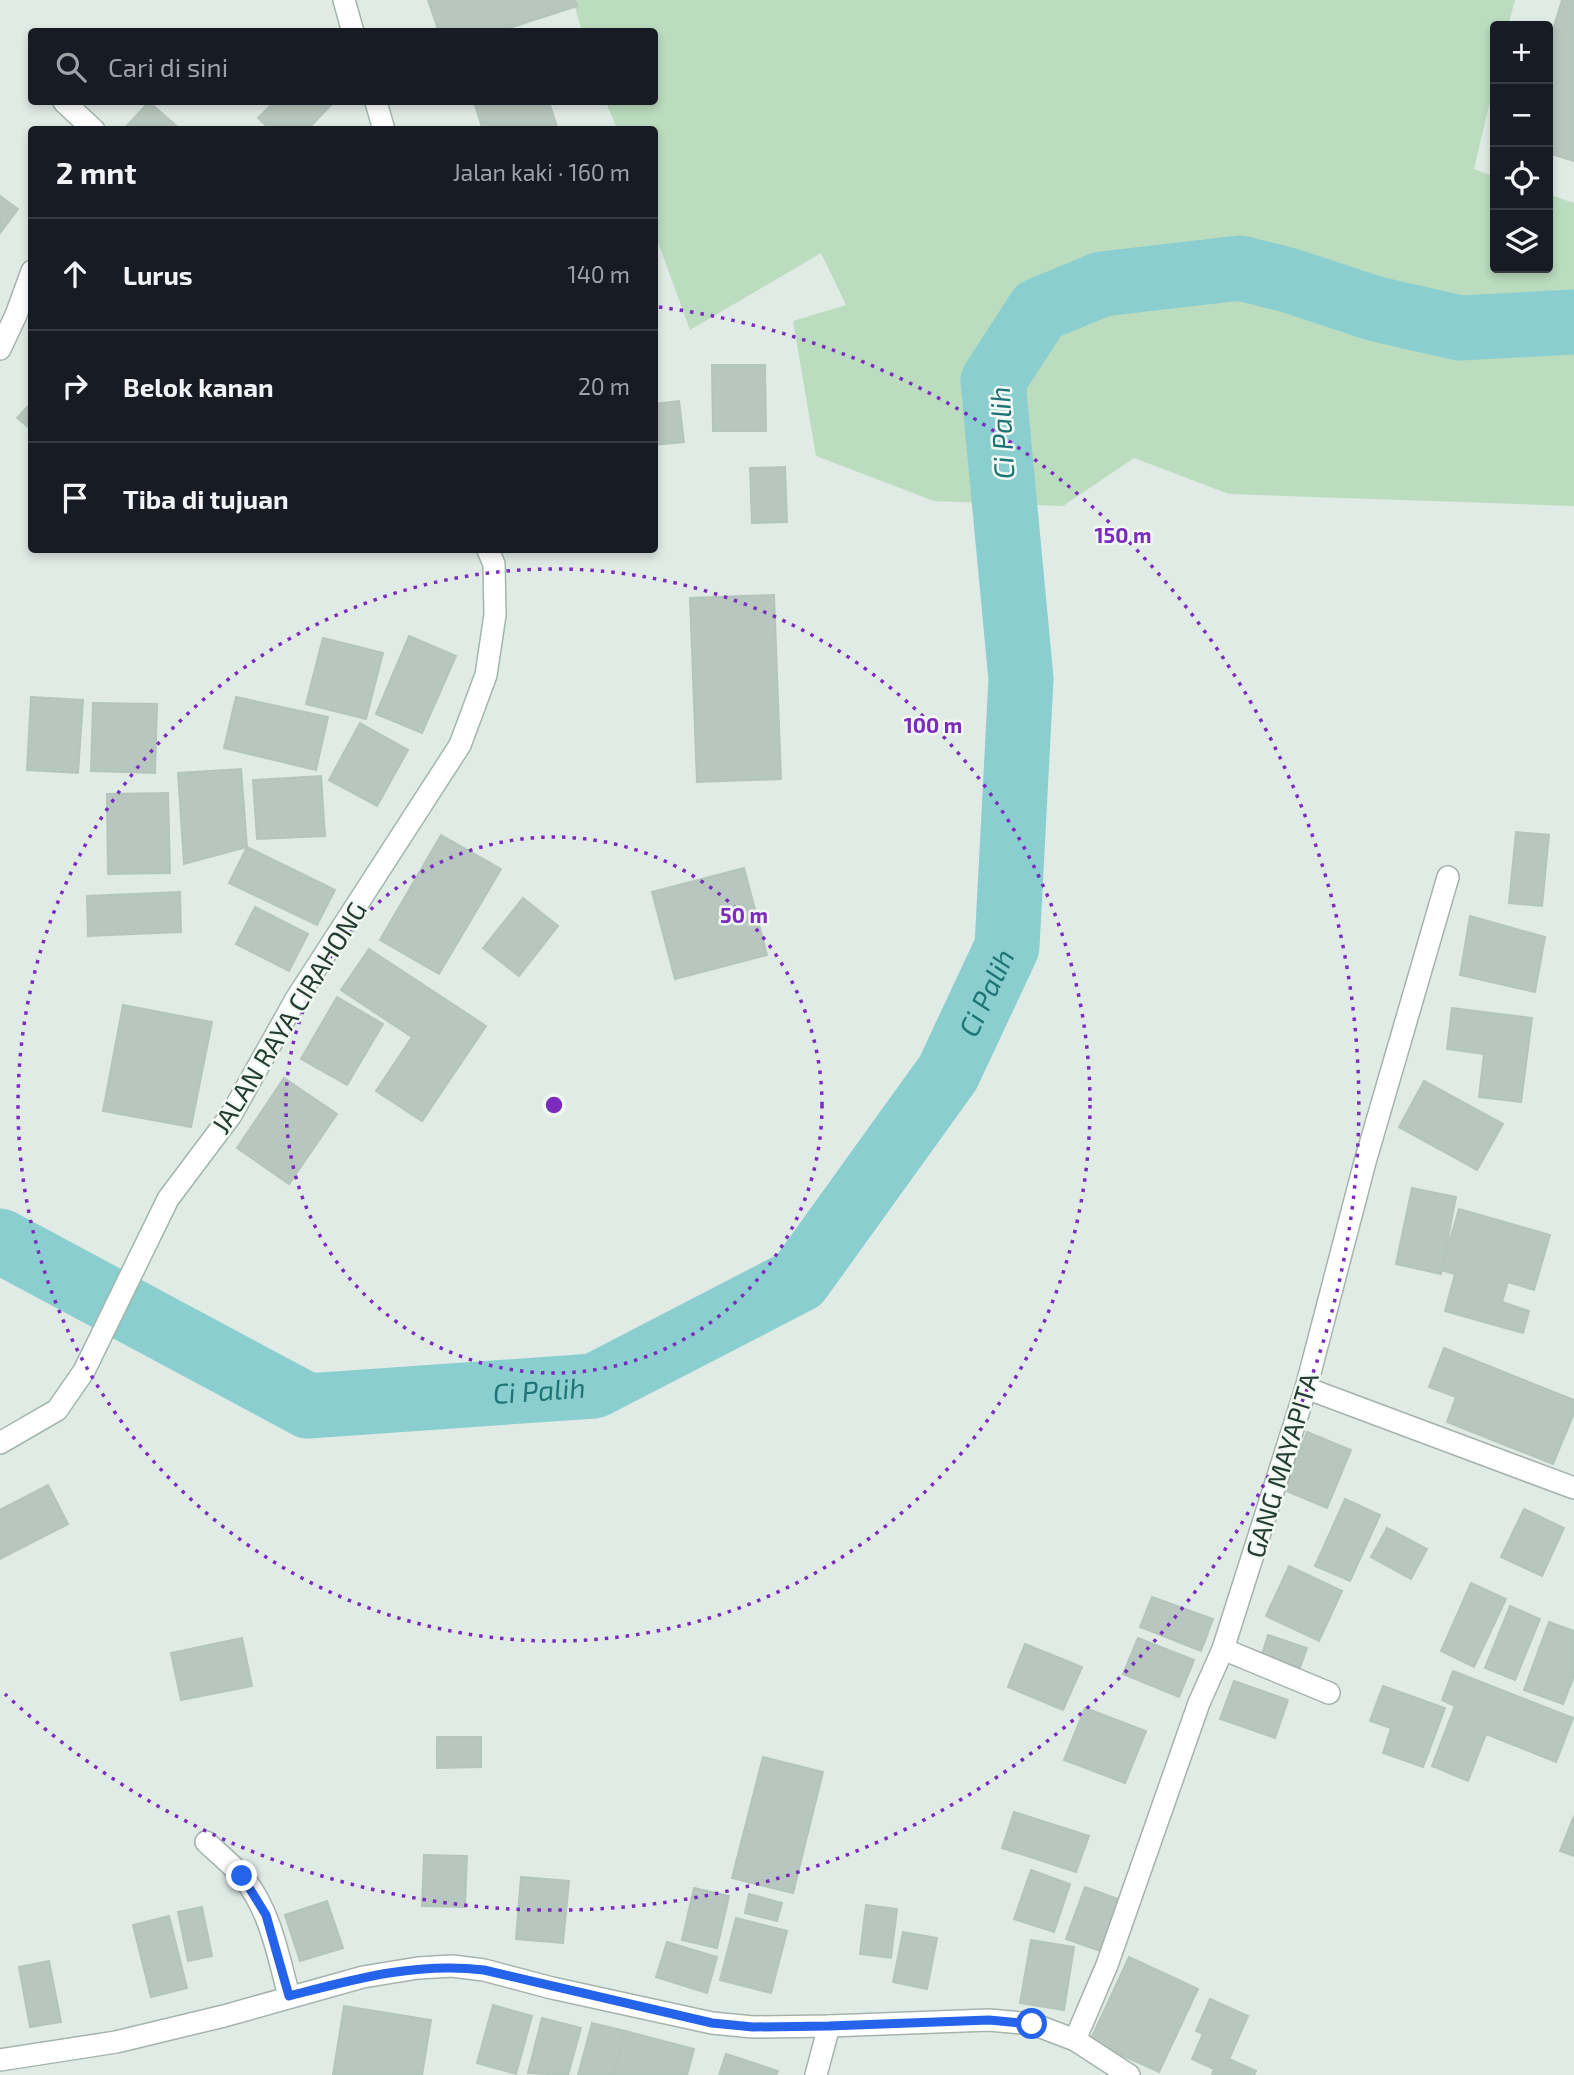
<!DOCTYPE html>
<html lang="id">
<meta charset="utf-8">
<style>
body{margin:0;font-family:"Exo 2",sans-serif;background:#242831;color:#f1f3f6}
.controls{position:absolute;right:21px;top:21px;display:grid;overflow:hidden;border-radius:7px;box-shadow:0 4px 10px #0003}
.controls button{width:63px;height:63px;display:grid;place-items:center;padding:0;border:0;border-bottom:2px solid #363941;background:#171b24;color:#f1f3f6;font:35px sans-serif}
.stop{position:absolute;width:21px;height:21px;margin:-16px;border:5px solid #2563eb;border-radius:50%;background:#fff}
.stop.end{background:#2563eb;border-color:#fff;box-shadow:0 2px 7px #0008}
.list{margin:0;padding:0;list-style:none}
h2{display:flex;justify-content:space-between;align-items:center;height:91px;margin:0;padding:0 28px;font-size:30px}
h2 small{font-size:23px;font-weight:400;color:#9ea1a6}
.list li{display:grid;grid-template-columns:46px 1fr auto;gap:21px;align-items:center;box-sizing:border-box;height:112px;padding:0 28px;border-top:2px solid #363941}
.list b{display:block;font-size:26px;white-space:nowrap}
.list em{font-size:23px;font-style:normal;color:#9ea1a6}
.icon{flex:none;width:38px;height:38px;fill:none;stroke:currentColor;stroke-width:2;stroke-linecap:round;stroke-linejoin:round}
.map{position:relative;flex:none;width:1574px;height:2075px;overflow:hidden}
.search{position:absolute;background:#171b24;box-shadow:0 4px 10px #0003;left:28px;top:28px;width:630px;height:77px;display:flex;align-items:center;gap:18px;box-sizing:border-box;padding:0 24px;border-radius:7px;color:#9ea1a6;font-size:26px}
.panel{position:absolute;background:#171b24;box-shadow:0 4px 10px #0003;left:28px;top:126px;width:630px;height:427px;border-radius:7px}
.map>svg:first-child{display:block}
</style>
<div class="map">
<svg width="1574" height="2075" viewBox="0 0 1574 2075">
<rect width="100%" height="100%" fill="#e1ebe6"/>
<!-- green -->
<polygon fill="#bbdcbf" points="573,0 1515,0 1508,26 1495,26 1495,80 1474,169 1495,177 1495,268 1548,268 1548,194 1574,203 1574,506 1229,494 1134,458 1063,506 934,501 816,456 793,321 846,305 821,253 690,330 655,234 654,130 617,129 606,102 654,102 654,32 582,31"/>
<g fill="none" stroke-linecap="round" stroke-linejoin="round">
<!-- river -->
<path stroke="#8acecf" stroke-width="65" id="s1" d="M0,1241L308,1406L594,1386L799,1280L948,1073L1007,947L1021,679L993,381L1039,310L1102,284L1240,268L1288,280L1376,309L1460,328L1574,322"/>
</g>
<!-- building -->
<g fill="#b7c6be" stroke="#b4c5bc" stroke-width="2">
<polygon points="428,0 575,0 577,6 497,32 439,32"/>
<polygon points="1562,0 1574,0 1574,161 1548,153 1548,46"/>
<polygon points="149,102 181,130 123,130"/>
<polygon points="274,102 334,102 307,130 271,130 258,118"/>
<polygon points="474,102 549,102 558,130 483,130"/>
<polygon points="0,196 18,209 0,233"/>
<polygon points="712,365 765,365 766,431 713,431"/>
<polygon points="679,401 684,442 654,445 654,404"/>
<polygon points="32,402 32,430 17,418"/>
<polygon points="785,467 787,522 752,523 750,468"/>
<polygon points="774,595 781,779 697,782 690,598"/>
<polygon points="409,636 456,656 422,733 376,714"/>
<polygon points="323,638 383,653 366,719 306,704"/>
<polygon points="31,697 83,700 78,773 27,770"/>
<polygon points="236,697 328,717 316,770 224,748"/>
<polygon points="93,703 157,704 155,773 91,771"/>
<polygon points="360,723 408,750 377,806 329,780"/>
<polygon points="241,769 247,847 184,864 178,773"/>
<polygon points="321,776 325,836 257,839 253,780"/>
<polygon points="168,793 170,873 108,874 107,794"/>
<polygon points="1516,832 1549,835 1542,906 1509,903"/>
<polygon points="441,835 501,869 439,974 380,940"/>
<polygon points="247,847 335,890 317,925 229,883"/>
<polygon points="744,868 767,955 675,979 652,892"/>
<polygon points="180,892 181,932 88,936 87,896"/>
<polygon points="523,898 558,926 519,976 483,948"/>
<polygon points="255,907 308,934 289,971 236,944"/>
<polygon points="1470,916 1545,937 1535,992 1460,975"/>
<polygon points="369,949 486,1026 422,1121 376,1091 412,1037 341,990"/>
<polygon points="337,997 383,1024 347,1085 301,1059"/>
<polygon points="123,1005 212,1022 191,1127 103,1111"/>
<polygon points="1452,1008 1532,1018 1521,1102 1479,1097 1484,1054 1447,1049"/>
<polygon points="284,1078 337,1114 289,1184 237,1148"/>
<polygon points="1424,1081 1503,1124 1477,1170 1399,1127"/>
<polygon points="1412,1188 1456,1197 1441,1274 1396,1264"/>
<polygon points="1459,1209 1550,1235 1534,1290 1508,1282 1502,1302 1529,1311 1523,1333 1445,1311 1455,1274 1441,1270"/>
<polygon points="1444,1348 1574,1400 1574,1413 1553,1464 1447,1422 1456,1397 1429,1387"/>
<polygon points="1307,1432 1351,1450 1327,1508 1284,1490"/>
<polygon points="48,1485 68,1524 0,1559 0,1510"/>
<polygon points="1345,1499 1380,1515 1350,1581 1315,1566"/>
<polygon points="1524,1509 1564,1528 1542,1576 1501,1557"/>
<polygon points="1387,1528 1427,1549 1411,1579 1371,1557"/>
<polygon points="1289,1566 1342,1591 1319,1641 1266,1616"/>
<polygon points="1471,1583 1506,1599 1474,1667 1441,1651"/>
<polygon points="1152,1597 1213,1619 1201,1651 1140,1627"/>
<polygon points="1510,1606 1540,1619 1515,1680 1485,1668"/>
<polygon points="1549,1622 1574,1631 1574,1676 1563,1704 1524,1690"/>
<polygon points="1268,1635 1307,1648 1299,1670 1261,1658"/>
<polygon points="242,1638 252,1686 181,1700 171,1653"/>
<polygon points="1138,1638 1194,1660 1179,1697 1123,1674"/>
<polygon points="1025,1644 1082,1667 1063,1710 1008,1687"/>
<polygon points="1453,1671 1573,1718 1556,1762 1486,1734 1468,1781 1432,1766 1455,1706 1442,1700"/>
<polygon points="1234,1681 1288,1700 1275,1738 1220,1719"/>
<polygon points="1383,1686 1445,1708 1423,1767 1383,1753 1391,1728 1370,1721"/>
<polygon points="1085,1708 1146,1731 1125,1783 1064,1760"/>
<polygon points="437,1737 481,1737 481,1767 437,1768"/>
<polygon points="763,1757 823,1772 793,1893 732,1878"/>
<polygon points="1014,1812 1089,1836 1076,1872 1002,1848"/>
<polygon points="1574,1816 1574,1856 1560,1851"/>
<polygon points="424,1855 467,1856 465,1907 422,1906"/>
<polygon points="1031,1870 1070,1884 1054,1932 1014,1919"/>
<polygon points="521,1877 569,1881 563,1943 516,1939"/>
<polygon points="1085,1887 1121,1900 1103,1952 1066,1939"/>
<polygon points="694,1888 729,1896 717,1948 682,1940"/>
<polygon points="749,1894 782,1903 777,1921 745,1913"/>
<polygon points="327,1901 343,1948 300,1961 285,1915"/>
<polygon points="866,1905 897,1909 891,1958 860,1954"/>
<polygon points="202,1907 212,1956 188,1961 178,1912"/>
<polygon points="169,1916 187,1988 151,1997 133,1925"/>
<polygon points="736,1918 787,1931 771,1993 720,1980"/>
<polygon points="903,1932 937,1938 927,1989 893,1982"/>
<polygon points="1031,1940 1074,1947 1064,2010 1020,2003"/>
<polygon points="667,1942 717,1957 707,1993 656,1977"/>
<polygon points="1129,1957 1198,1989 1159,2072 1090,2041"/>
<polygon points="49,1961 61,2022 30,2027 19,1967"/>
<polygon points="1210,1999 1248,2016 1229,2059 1256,2071 1254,2075 1212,2075 1214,2069 1192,2059 1203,2034 1196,2031"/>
<polygon points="493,2005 532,2016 516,2074 477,2063"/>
<polygon points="344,2006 431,2020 422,2075 333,2075"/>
<polygon points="542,2018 581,2028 568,2075 528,2073"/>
<polygon points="592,2023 625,2031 613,2075 578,2075"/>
<polygon points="625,2031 694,2049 687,2075 613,2075"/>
<polygon points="726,2054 778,2071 776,2075 719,2075"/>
</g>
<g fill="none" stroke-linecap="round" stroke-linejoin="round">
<defs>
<g id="street">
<polyline points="64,102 94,130"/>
<polyline points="0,349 16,315 32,271"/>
<polyline points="1306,1388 1574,1488"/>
<polyline points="1223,1649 1329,1693"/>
<path d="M206,1842C218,1853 231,1864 242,1876C270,1909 278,1955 289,1996"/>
<polyline points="1075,2040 1107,1965 1199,1703 1223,1649 1306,1388 1365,1162 1448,877"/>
<polyline points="0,2060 116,2042 224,2016 363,1977 418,1968 452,1966 484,1970 552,1988 712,2023 753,2027 829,2026 989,2020 1033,2024 1075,2040 1129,2075"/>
<polyline points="816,2075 829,2026"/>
</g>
<g id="secondary">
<polyline points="344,0 353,32"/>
<polyline points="376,102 384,130"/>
<polyline points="0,1443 57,1410 84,1371 168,1199 231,1115 296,999 460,745 486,675 495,615 494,564 488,550"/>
</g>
</defs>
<!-- street casing -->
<use href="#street" stroke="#a4b3ac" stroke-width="24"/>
<!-- secondary casing -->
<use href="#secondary" stroke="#a0b7ac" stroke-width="24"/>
<!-- street -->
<use href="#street" stroke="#fff" stroke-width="21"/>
<!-- secondary -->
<use href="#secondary" stroke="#fff" stroke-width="21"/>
</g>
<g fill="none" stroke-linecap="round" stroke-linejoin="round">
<!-- route -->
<path stroke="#2563eb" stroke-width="9" d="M242,1876L266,1915L289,1996C355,1979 415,1962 484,1970L712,2023L753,2027L829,2026L989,2020L1032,2024"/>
</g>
<!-- distance rings -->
<g fill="none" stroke="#7b2cbf" stroke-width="3.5" stroke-dasharray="3.5 7">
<circle cx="554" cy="1105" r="268"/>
<circle cx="554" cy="1105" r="536"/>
<path d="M659 307A805 805 0 1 1 5 1694"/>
</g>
<g text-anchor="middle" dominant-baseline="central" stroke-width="5" stroke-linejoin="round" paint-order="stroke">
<!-- street labels -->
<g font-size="26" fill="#223c31" stroke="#f2f8f4">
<text transform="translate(288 1017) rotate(-58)">JALAN RAYA CIRAHONG</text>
<text transform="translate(1281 1465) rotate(-73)">GANG MAYAPITA</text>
</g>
<!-- water labels -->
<g font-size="28" font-style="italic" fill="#1e7476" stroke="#f2f8f4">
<text transform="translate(1001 433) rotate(-93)">Ci Palih</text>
<text stroke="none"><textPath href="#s1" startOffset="1211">Ci Palih</textPath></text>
<text stroke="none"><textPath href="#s1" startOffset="581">Ci Palih</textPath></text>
</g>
</g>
<circle cx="554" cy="1105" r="10" fill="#7b2cbf" stroke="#f2f8f4" stroke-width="3.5"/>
<g font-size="21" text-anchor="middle" font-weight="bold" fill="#7b2cbf" stroke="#f2f8f4" stroke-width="5" stroke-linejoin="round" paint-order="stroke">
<text x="1123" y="543">150 m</text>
<text x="933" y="733">100 m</text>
<text x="744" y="923">50 m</text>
</g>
</svg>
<div class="controls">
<button>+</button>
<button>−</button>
<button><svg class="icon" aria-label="locate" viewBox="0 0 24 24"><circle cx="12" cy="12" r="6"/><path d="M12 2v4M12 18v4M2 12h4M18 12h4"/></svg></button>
<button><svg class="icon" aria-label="layers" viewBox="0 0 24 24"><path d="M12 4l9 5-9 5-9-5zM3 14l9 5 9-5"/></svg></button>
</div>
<div class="stop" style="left:1032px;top:2024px"></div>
<div class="stop end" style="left:242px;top:1876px"></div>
<div class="search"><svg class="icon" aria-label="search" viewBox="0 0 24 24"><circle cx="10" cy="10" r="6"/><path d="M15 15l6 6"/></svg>Cari di sini</div>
<section class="panel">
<h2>2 mnt<small>Jalan kaki · 160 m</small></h2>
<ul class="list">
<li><svg class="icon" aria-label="ahead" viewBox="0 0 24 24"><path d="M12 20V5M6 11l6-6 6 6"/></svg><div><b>Lurus</b></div><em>140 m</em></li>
<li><svg class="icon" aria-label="right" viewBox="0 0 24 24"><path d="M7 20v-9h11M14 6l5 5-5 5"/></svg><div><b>Belok kanan</b></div><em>20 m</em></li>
<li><svg class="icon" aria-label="arrive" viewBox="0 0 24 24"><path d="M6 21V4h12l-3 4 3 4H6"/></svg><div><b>Tiba di tujuan</b></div></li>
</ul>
</section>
</div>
